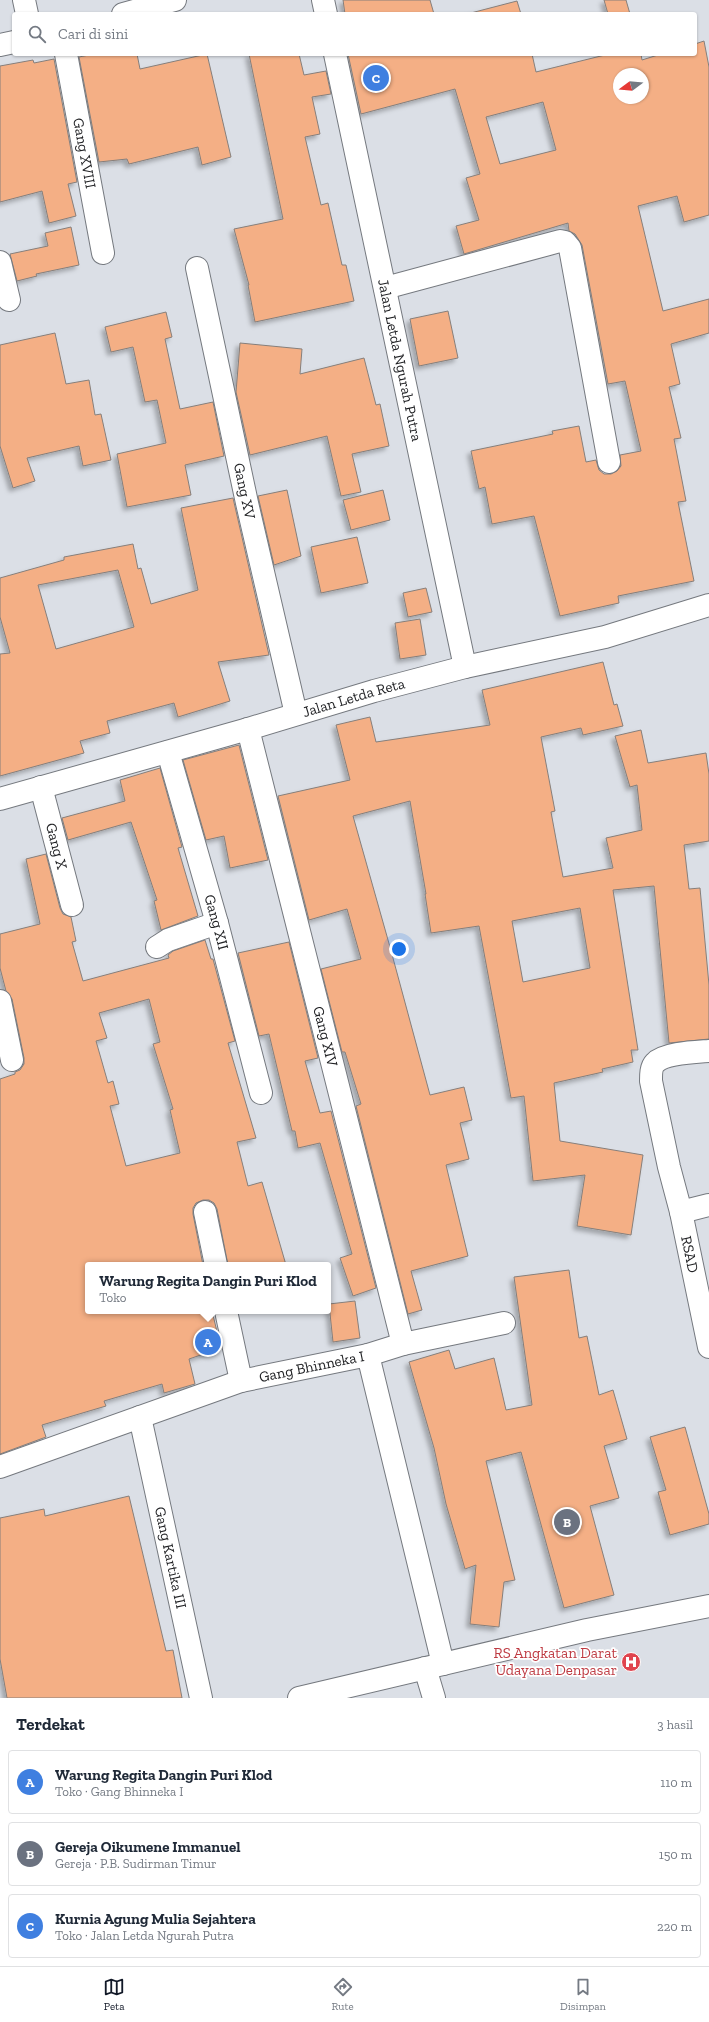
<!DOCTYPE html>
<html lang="id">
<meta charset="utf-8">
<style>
body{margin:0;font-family:"Zilla Slab",serif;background:#f6f6f7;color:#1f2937}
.compass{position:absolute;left:613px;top:68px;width:36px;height:36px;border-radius:50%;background:#fff;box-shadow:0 1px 3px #0004;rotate:254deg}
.you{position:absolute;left:399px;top:949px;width:14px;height:14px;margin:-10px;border:3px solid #fff;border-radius:50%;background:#1a73e8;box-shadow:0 0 0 6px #1a73e833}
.badge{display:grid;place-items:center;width:26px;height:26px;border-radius:50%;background:#111827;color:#fff;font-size:13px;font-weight:700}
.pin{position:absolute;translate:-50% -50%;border:2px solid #fff;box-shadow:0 1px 4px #0006}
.popup{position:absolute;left:85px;top:1262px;width:246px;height:52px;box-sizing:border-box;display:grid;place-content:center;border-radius:4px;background:#fff;filter:drop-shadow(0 1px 3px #0005);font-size:13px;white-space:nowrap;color:#747a83}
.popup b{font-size:15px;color:#1f2937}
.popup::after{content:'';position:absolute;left:50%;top:100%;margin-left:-8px;border:8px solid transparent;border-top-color:#fff}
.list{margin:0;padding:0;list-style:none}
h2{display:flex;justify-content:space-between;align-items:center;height:52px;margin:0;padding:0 16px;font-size:17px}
h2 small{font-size:13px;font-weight:400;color:#747a83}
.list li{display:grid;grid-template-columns:26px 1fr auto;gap:12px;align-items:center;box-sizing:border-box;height:64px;margin:0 8px 8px;padding:0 8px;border:1px solid #e0e1e3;border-radius:4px}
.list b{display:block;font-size:15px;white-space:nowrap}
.list p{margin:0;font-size:13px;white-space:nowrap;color:#747a83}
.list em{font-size:13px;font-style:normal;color:#747a83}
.icon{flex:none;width:22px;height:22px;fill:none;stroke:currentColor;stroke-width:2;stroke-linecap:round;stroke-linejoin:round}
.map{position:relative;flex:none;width:709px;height:1698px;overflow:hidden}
.search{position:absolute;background:#fff;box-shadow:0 1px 3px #0004;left:12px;right:12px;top:12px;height:44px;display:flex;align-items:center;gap:10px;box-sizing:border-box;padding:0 14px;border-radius:4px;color:#747a83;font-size:15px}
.sheet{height:268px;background:#fff}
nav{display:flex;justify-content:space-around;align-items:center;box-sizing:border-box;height:56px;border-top:1px solid #e0e1e3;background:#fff;font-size:11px;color:#747a83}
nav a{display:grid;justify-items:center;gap:2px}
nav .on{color:#111827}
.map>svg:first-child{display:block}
</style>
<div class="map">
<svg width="709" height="1698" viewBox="0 0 709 1698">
<defs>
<filter id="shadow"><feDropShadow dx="-3.5" dy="3.5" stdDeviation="2" flood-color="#0004"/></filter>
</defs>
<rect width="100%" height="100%" fill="#dbdfe6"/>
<!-- building -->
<g fill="#f4af85" stroke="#867f7b" fill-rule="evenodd" filter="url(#shadow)">
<polygon points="343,0 430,0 434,14 345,14"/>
<polygon points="604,0 626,0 630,14 608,14"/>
<polygon points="517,1 521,14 467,14"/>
<path d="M704,41L709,67V215L684,222L677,196L638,206L663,311L709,299V333L671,344L680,384L669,387L681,438L674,439L686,501L678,502L694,581L618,596L619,603L560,616L534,516L492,524L485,487L479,489L471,451L553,434L552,431L579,426L586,462L596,460L599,470L604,474H611L617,471L621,466L620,455L641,451L625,381L608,384L582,245L575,234L569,231L568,223L464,254L456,226L479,220L466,178L480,174L455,89L361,114L348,54H532L536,72L609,54H641L642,60L661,54H695V44ZM619,74H643V98H619ZM543,102L556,150L500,164L486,117Z"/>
<polygon points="94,54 137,54 140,69 207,54 231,157 202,165 198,147 129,164 127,159 99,162 79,57"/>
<polygon points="249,54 299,54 304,75 326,71 331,94 312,97 320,134 305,137 321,205 328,203 342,265 346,265 354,301 255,322 248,285 249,285 234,229 283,219"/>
<polygon points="54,59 77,182 68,184 76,216 49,223 42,191 0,202 0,66 33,60 34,63"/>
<polygon points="71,227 79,265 36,274 37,276 17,281 10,254 48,246 45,233"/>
<polygon points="448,311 458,358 419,366 410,319"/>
<polygon points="166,312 172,337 165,339 180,409 213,402 224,456 185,465 191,495 127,507 117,454 166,443 157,400 145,402 133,347 111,352 105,327"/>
<polygon points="55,333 66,384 89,380 95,415 101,414 111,460 83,466 79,446 27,458 35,481 13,488 0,446 0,345"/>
<polygon points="240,343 302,349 300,374 364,358 376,405 380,404 389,446 352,454 361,492 341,496 327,436 250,455 236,392"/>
<polygon points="287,490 301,556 274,565 258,496"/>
<polygon points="383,490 390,520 351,530 343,500"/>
<path d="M233,498L269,655L218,662L230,701L178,717L174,703L107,721L110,733L80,741L84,753L0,776V654L10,653L0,617V578L64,560V557L133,544L138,569L141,568L151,604L198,590L181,508ZM118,570L134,627L56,649L38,585Z"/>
<polygon points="357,537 368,583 321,593 311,547"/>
<polygon points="426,588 432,612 408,617 403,593"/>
<polygon points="420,619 426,655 400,659 395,623"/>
<path d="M603,662L614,705L617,704L623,726L583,735L581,728L541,737L555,811L551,812L563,877L613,868L606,838L642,830L637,785L630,787L615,736L641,730L648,763L706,753L709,774V841L684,845L689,889L700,888L709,985V1039L669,1043L654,886L613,890L638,1050H631L633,1062L602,1069L603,1072L554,1083L560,1141L643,1155L631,1235L577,1226L585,1175L533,1181L524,1096L511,1098L479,926L431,933L425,894H426L410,801L353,816L390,947L430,1095L464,1087L472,1120L460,1123L469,1159L446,1165L468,1256L411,1271L422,1310L408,1314L356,1106L361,1104L345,1052H342L321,969L361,959L347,909L309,920L278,796L350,780L336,725L370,717L376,742L490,725L482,690ZM580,908L590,968L523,982L512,921Z"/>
<polygon points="239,745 268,860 230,868 224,836 206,840 183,760"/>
<polygon points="160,768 182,847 178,848 198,916 161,930 154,901 157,900 131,822 68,840 62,818 125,801 120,780"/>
<path d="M46,854L60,908L63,914L71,917L76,941L72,942L83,981L169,958L168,955L173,951L205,940L211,959H213L235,1041L228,1043L256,1138L237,1142L248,1186L262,1182L286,1265H228L217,1209L214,1203L209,1200H203L196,1203L193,1208V1214L203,1265H88V1311H212L221,1348L189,1359L195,1384L164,1393L162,1384L104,1401L106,1406L42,1425L46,1437L0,1454V1079L15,1074V1072L20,1070L24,1064V1058L12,999L6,991L0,968V934L40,924L26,859ZM149,999L160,1042L153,1044L173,1109L170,1110L180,1153L126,1166L110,1106L119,1104L113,1081L108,1083L96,1041L107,1038L99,1013Z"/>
<polygon points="289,942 318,1058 305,1061 320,1113 331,1111 376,1288 353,1296 340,1258 352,1254 320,1143 298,1148 295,1131 292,1131 269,1034 259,1036 238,953"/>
<polygon points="569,1270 579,1338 587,1336 599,1395 613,1390 627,1439 604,1446 619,1498 590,1506 614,1595 564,1608 521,1452 486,1461 515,1580 504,1582 499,1627 470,1624 476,1565 465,1569 446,1504 434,1448 409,1362 449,1350 455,1369 494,1358 506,1410 532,1405 514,1277"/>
<polygon points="355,1301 360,1338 333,1342 329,1304"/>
<polygon points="685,1427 709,1514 709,1524 670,1535 658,1492 666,1490 650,1437"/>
<polygon points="129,1496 166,1651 173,1650 182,1698 7,1698 0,1659 0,1518 44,1509 45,1516"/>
</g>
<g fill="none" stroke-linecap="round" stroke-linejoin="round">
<defs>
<g id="street">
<polyline points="24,0 27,14"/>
<polyline points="323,0 326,14"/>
<path id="s1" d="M66,54L103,253"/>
<path id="s2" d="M335,54L465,667"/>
<polyline points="0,262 9,300"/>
<path id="s3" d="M197,268L247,503L296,714"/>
<polyline points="385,288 560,241 565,242 570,248 609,462"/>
<path id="s4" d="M248,729L403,1344"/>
<path id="s5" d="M168,752L217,923L261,1093"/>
<path id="s6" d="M41,787L72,905"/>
<polyline points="157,947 168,940 217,923"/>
<polyline points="0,1001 12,1060"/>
<path id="s7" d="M709,1205L681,1212L709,1347"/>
<polyline points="205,1212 216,1265"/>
<path d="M681,1212L669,1167L651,1081C651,1075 651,1067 655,1063C664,1053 696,1052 709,1051"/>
<polyline points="226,1311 241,1381"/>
<polyline points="368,1355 403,1344 504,1323"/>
<path id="s8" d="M140,1417L201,1698"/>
<path id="s9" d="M0,1467L241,1381L368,1355L443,1664"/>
<polyline points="425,1668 434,1698"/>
<polyline points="299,1698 587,1630 709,1606"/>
</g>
<g id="secondary">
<polyline points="123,14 175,0"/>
<polyline points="0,45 14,42"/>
<path id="s10" d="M0,799L248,729L374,691L465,667L605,637L709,605"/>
</g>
</defs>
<!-- street casing -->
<use href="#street" stroke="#75797f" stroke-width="24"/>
<!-- secondary casing -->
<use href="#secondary" stroke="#75797f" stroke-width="24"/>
<!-- street -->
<use href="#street" stroke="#fff" stroke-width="22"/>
<!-- secondary -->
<use href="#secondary" stroke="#fff" stroke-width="22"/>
</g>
<!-- icons -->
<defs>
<symbol id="hospital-disc" viewBox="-11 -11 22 22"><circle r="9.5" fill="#e0444e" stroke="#fff"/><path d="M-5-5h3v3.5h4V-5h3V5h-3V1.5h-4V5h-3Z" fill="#fff"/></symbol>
</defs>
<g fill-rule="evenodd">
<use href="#hospital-disc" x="620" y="1651" width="22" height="22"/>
</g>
<g text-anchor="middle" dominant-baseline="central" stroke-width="3.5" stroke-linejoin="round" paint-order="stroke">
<!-- street labels -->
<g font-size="15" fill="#212225" stroke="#fff">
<text stroke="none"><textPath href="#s1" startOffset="101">Gang XVIII</textPath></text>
<text stroke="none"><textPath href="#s2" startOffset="313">Jalan Letda Ngurah Putra</textPath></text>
<text stroke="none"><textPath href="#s3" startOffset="228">Gang XV</textPath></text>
<text stroke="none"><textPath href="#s10" startOffset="368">Jalan Letda Reta</textPath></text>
<text stroke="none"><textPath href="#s6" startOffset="61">Gang X</textPath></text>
<text stroke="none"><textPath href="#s5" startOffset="177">Gang XII</textPath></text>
<text stroke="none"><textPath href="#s4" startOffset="317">Gang XIV</textPath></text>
<text stroke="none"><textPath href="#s7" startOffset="72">RSAD</textPath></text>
<text stroke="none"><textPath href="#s9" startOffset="328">Gang Bhinneka I</textPath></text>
<text stroke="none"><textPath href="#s8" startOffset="144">Gang Kartika III</textPath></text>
</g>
<!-- health labels -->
<g font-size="15" fill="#be3a42" stroke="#fff" text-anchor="end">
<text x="617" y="1653">RS Angkatan Darat<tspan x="617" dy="17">Udayana Denpasar</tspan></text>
</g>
</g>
</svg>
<svg class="compass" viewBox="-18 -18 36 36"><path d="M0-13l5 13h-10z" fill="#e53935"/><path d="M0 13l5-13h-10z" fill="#747a83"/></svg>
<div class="you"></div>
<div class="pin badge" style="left:208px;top:1342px;background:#3f7fe0">A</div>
<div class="popup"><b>Warung Regita Dangin Puri Klod</b>Toko</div>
<div class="pin badge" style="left:567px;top:1522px;background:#6b7280">B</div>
<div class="pin badge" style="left:376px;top:78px;background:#3f7fe0">C</div>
<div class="search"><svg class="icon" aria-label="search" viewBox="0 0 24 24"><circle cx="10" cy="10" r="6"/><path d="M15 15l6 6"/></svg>Cari di sini</div>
</div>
<section class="sheet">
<h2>Terdekat<small>3 hasil</small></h2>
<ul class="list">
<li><span class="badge" style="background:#3f7fe0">A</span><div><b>Warung Regita Dangin Puri Klod</b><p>Toko · Gang Bhinneka I</p></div><em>110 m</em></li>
<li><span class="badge" style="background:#6b7280">B</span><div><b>Gereja Oikumene Immanuel</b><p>Gereja · P.B. Sudirman Timur</p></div><em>150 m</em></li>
<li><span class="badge" style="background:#3f7fe0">C</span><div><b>Kurnia Agung Mulia Sejahtera</b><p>Toko · Jalan Letda Ngurah Putra</p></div><em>220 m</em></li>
</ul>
</section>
<nav>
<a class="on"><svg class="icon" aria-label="map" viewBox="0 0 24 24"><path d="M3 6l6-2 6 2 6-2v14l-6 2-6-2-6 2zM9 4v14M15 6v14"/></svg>Peta</a>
<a><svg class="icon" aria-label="directions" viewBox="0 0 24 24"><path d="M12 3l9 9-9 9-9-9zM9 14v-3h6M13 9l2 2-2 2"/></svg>Rute</a>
<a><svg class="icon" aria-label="saved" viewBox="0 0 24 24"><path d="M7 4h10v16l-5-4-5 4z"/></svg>Disimpan</a>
</nav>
